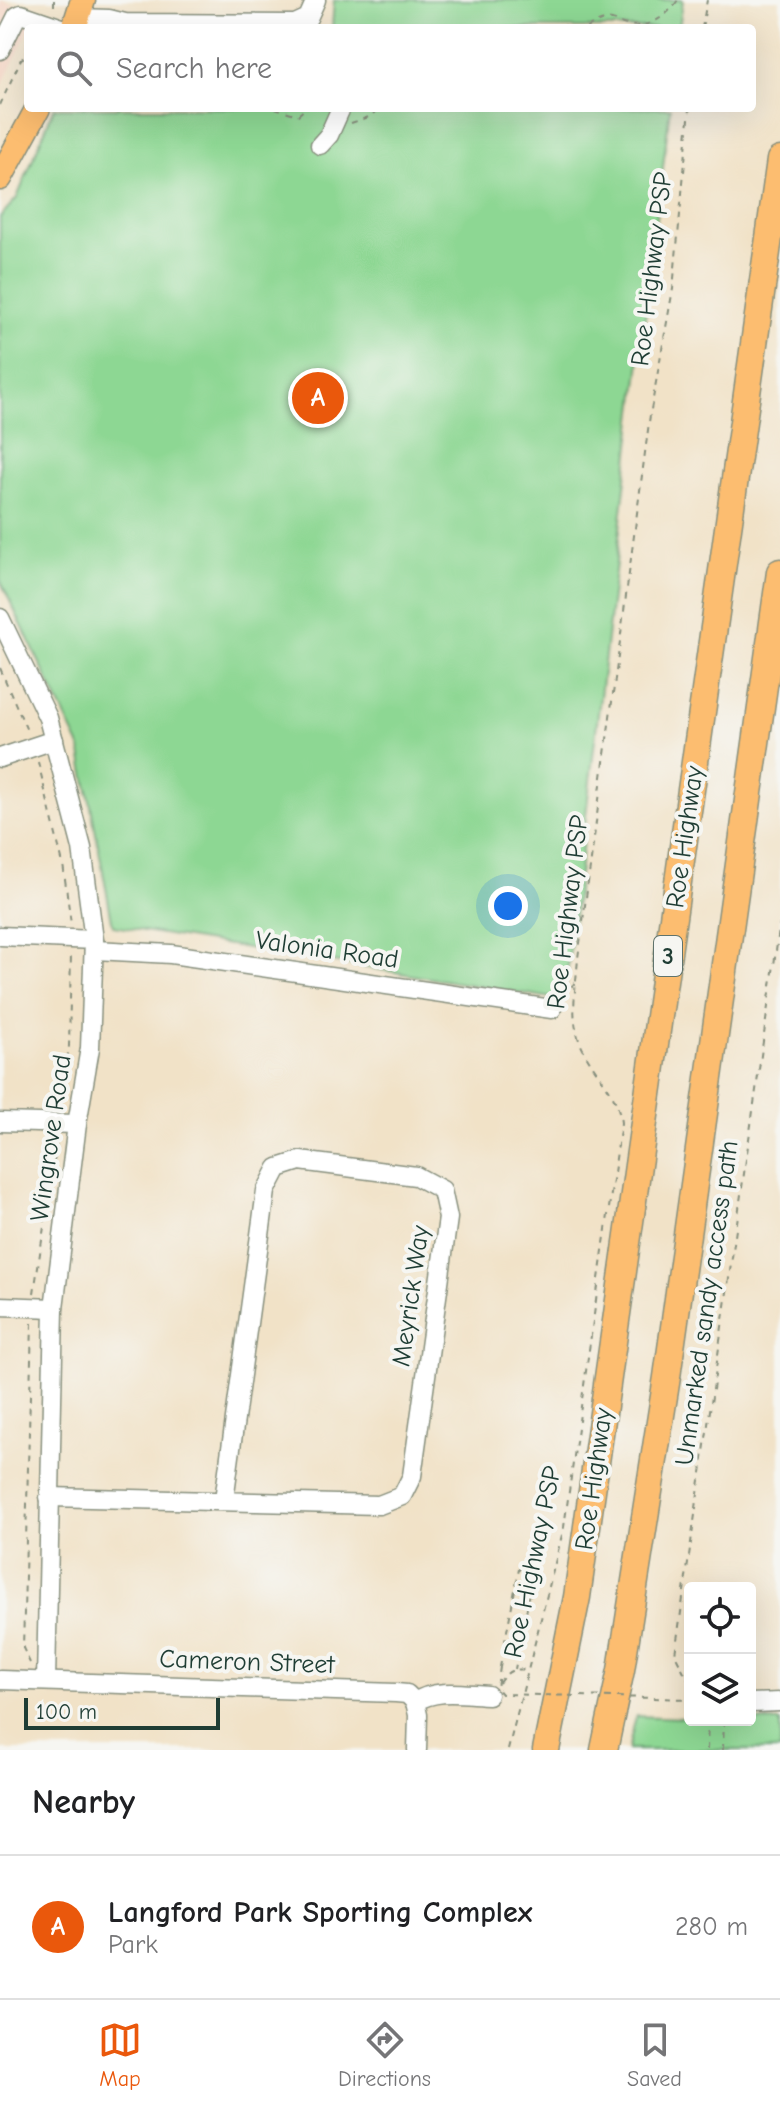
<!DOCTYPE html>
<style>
body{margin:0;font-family:"Comic Neue",sans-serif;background:#f6f6f6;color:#202124}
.controls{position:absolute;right:24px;bottom:24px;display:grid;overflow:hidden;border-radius:8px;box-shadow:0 8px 32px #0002}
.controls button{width:72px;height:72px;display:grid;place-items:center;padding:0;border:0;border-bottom:2px solid #e0e0e0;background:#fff;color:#202124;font:40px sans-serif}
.scale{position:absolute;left:24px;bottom:20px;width:196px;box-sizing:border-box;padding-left:8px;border:4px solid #1f3d34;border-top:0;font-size:22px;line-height:28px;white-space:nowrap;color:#1f3d34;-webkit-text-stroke:6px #f6f6f2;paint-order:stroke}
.you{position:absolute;left:508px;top:906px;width:28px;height:28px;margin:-20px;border:6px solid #fff;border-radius:50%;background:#1a73e8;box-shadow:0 0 0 12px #1a73e833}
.badge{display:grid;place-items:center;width:52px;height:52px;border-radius:50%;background:#ea580c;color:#fff;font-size:26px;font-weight:700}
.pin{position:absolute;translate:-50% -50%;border:4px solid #fff;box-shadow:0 2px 8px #0006}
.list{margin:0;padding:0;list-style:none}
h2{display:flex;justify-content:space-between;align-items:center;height:104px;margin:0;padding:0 32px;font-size:34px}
h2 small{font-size:26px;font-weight:400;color:#757577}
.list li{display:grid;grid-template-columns:52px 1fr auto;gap:24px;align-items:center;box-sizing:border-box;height:144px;padding:0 32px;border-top:2px solid #e0e0e0}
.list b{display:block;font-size:30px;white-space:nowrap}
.list p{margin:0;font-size:26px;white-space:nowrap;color:#757577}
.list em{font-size:26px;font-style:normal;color:#757577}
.icon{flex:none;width:44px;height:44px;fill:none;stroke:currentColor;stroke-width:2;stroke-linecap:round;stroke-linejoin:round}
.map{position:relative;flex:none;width:780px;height:1750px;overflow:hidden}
.search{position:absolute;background:#fff;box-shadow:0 8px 32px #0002;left:24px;right:24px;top:24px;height:88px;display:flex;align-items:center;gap:20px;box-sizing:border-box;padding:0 28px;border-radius:8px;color:#757577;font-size:30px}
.sheet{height:248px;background:#fff}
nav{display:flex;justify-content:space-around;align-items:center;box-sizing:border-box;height:112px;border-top:2px solid #e0e0e0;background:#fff;font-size:22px;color:#757577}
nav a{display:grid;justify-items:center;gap:4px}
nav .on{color:#ea580c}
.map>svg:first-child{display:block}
</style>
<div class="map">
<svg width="780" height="1750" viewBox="0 0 780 1750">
<rect width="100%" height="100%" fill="#f6f6f2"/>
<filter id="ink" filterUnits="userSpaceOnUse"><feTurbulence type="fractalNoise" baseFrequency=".0125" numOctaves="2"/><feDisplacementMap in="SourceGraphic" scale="16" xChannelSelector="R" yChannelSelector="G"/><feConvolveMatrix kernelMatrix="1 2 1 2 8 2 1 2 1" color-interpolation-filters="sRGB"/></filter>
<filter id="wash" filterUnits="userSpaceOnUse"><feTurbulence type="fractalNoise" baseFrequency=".006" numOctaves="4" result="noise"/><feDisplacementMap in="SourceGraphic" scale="32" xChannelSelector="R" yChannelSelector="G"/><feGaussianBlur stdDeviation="1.8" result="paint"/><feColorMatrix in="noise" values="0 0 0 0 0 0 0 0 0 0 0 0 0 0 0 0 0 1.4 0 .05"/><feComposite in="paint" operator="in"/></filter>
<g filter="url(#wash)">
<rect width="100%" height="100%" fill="#f1e2c7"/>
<!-- built -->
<polygon fill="#f4d3c1" points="0,0 37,13 0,89"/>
<!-- green -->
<g fill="#8dd793" stroke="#568a64" stroke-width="2">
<polygon points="334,0 683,0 679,28 332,28"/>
<polygon points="54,108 670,108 564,1000 113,926 80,747 0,580 0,217 17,198"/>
<polygon points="636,1716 780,1722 780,1750 628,1750"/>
</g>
</g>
<g filter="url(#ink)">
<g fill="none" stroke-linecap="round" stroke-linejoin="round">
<defs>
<g id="minor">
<polyline points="78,18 109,19 125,23 295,24 308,18 316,0"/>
<polyline points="0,50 17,16 21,14 62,28"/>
<polyline points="320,145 329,135 341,108"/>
<polyline points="0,618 48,718 82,848 94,940 90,1048 77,1124 54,1308 46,1681"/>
<polyline points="0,758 54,740"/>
<polyline points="0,936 94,940"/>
<polyline points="95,950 171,954 552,1009"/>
<polyline points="0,1122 77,1124"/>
<polyline points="0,1306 54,1308"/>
<polyline points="49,1497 379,1505 402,1496 412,1476 448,1218 442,1190 416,1176 300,1161 278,1168 266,1191 224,1500"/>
<path d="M0,1680L396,1693L407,1694L415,1702C436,1688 464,1694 488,1695"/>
<polyline points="415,1702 418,1715 417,1750"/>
<polyline points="750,1703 780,1702"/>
</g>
<g id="major">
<polyline points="74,28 83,0"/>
<polyline points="0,178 38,108"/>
</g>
<g id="highway">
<polyline points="546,1750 577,1597 780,160"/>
<polyline points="604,1750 621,1670 667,1377 780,572"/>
</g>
</defs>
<!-- minor casing -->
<use href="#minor" stroke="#88907e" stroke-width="21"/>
<!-- major casing -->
<use href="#major" stroke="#88907e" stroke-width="27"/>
<!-- highway casing -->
<use href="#highway" stroke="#88907e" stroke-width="29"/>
<!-- path -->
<g stroke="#88907e" stroke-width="2" stroke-dasharray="6 6" stroke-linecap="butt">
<polyline points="54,0 54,8"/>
<polyline points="553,28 565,25 570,28"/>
<path d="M587,28C592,25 599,21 604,20C611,18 617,22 623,24C646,30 665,19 678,0"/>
<polyline points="702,28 707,0"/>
<polyline points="0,105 21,59 28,55"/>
<polyline points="275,108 298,115 306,108"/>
<polyline points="351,123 369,117 380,108"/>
<polyline points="0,668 28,733"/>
<polyline points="38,762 63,864 71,924"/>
<polyline points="563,995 575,983"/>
<polyline points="61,1107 69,1046 71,954"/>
<polyline points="34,1293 57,1141"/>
<polyline points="30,1663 23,1648 32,1323"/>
<polyline points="500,1667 519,1569 528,1563 534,1572 515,1669"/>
<path d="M499,1683C507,1671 513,1668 527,1670"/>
<polyline points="690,1684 675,1654 780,923"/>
<path d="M508,1750L564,1527L621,1123C618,1092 597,1077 584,1051C568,1023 576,989 578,958L650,415L673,289L690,108"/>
<polyline points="707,1750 708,1720"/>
<polyline points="723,1750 724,1720"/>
</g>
<!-- minor -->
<use href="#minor" stroke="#fff" stroke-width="18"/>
<!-- major -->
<use href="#major" stroke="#fcbd6f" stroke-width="24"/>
<!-- highway -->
<use href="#highway" stroke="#fcbd6f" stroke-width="26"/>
<!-- path-bridge -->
<polyline stroke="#88907e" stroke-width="2" stroke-dasharray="6 6" stroke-linecap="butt" points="500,1667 497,1688 502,1694 690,1699"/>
</g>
</g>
<g text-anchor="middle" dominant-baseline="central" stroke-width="8" stroke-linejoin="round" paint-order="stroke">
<!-- shield labels -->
<rect fill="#f6f6f2" stroke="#60746d" stroke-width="2" x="654" y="936" width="28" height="40" rx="6"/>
<g font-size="24" font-weight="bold" fill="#1f3d34">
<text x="668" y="956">3</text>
</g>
<!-- street labels -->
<g font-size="26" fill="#1f3d34" stroke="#f6f6f2">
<text transform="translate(652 269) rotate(-83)">Roe Highway PSP</text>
<text transform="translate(685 837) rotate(-82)">Roe Highway</text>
<text transform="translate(568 912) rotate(-83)">Roe Highway PSP</text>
<text transform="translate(327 950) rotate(8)">Valonia Road</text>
<text transform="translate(51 1138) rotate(-82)">Wingrove Road</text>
<text transform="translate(411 1296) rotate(-82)">Meyrick Way</text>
<text transform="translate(707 1303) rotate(-82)">Unmarked sandy access path</text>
<text transform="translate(594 1479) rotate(-82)">Roe Highway</text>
<text transform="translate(533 1562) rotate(-78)">Roe Highway PSP</text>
<text transform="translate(247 1662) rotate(2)">Cameron Street</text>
</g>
</g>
</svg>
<div class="controls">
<button><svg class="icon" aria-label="locate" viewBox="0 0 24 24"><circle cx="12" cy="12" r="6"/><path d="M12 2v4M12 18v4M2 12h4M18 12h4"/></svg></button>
<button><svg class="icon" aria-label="layers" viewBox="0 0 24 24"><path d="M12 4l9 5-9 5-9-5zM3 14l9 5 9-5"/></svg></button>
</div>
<div class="scale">100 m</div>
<div class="you"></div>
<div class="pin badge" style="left:318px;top:398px">A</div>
<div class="search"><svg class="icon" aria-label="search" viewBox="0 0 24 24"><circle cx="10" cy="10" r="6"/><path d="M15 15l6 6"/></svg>Search here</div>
</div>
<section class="sheet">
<h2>Nearby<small></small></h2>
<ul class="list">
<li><span class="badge">A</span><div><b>Langford Park Sporting Complex</b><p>Park</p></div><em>280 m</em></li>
</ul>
</section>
<nav>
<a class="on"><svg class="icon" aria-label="map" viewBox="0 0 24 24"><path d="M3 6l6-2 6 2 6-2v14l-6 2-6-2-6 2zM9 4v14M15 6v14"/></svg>Map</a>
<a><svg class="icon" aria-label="directions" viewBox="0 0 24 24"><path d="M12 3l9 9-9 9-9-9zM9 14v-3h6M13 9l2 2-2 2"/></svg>Directions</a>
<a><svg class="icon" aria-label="saved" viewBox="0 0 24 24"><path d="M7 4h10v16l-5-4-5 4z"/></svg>Saved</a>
</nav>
